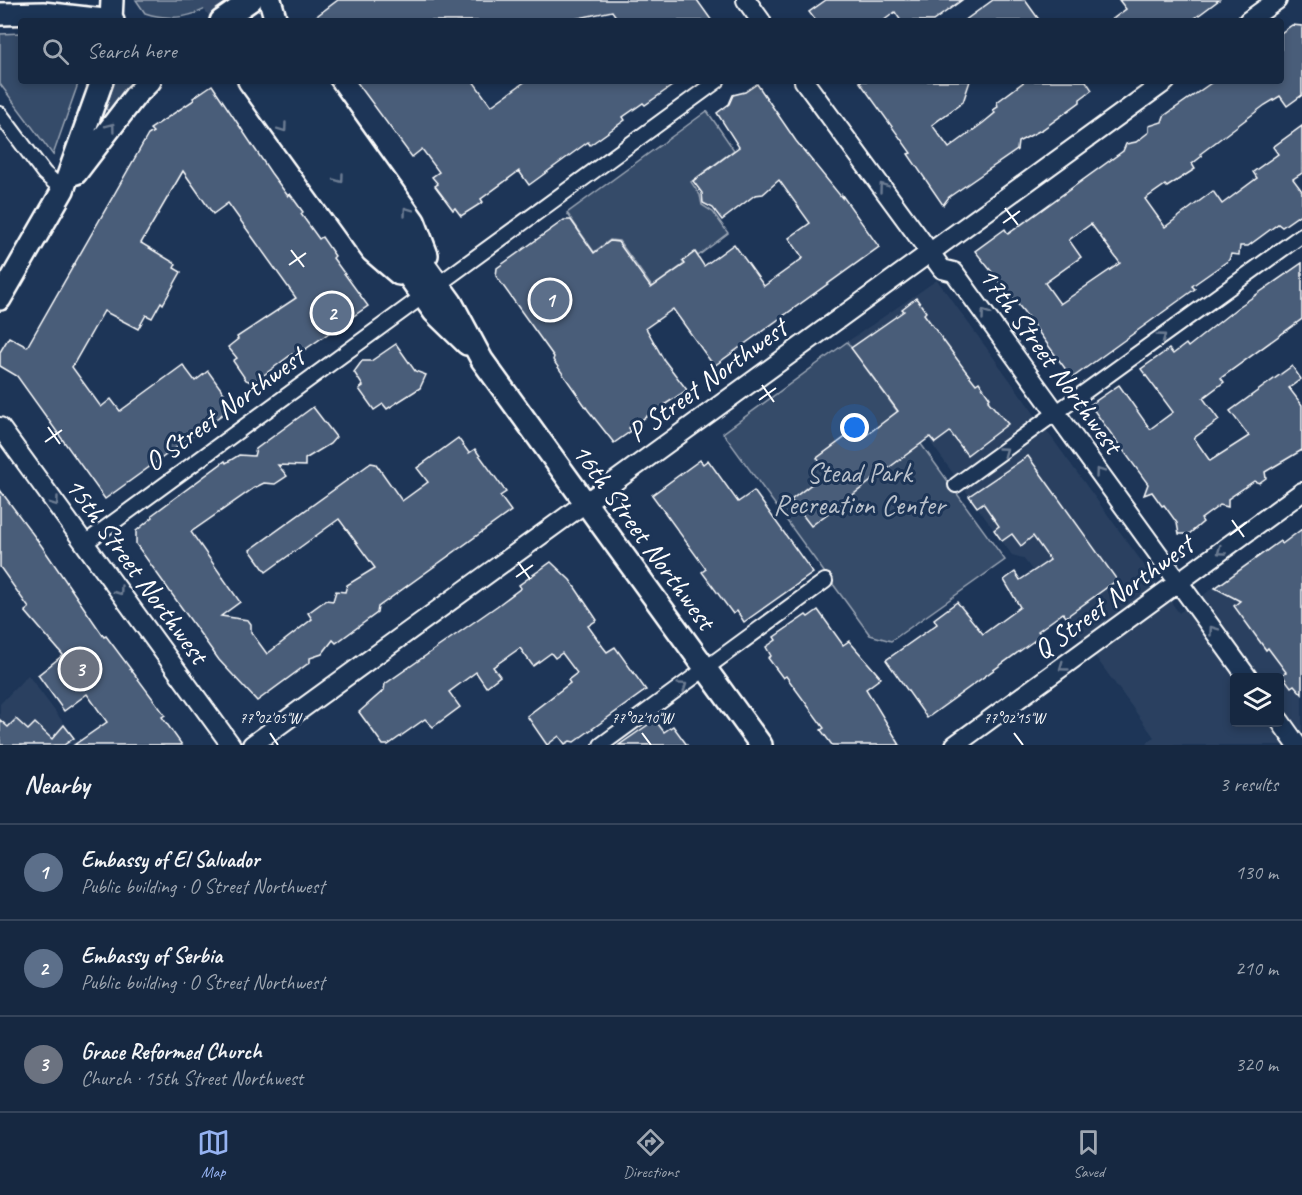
<!DOCTYPE html>
<meta charset="utf-8">
<style>
body{margin:0;font-family:Caveat,sans-serif;background:#23344c;color:#f1f3f6}
.controls{position:absolute;right:18px;bottom:18px;display:grid;overflow:hidden;border-radius:6px;box-shadow:0 3px 9px #0003}
.controls button{width:54px;height:54px;display:grid;place-items:center;padding:0;border:0;border-bottom:2px solid #35445a;background:#162841;color:#f1f3f6;font:30px sans-serif}
.you{position:absolute;left:855px;top:428px;width:21px;height:21px;margin:-15px;border:4px solid #fff;border-radius:50%;background:#1a73e8;box-shadow:0 0 0 9px #1a73e833}
.badge{display:grid;place-items:center;width:39px;height:39px;border-radius:50%;background:#95b2f1;color:#fff;font-size:20px;font-weight:700}
.pin{position:absolute;translate:-50% -50%;border:3px solid #fff;box-shadow:0 2px 6px #0006}
.list{margin:0;padding:0;list-style:none}
h2{display:flex;justify-content:space-between;align-items:center;height:78px;margin:0;padding:0 24px;font-size:26px}
h2 small{font-size:20px;font-weight:400;color:#9ea6b1}
.list li{display:grid;grid-template-columns:39px 1fr auto;gap:18px;align-items:center;box-sizing:border-box;height:96px;padding:0 24px;border-top:2px solid #35445a}
.list b{display:block;font-size:22px;white-space:nowrap}
.list p{margin:0;font-size:20px;white-space:nowrap;color:#9ea6b1}
.list em{font-size:20px;font-style:normal;color:#9ea6b1}
.icon{flex:none;width:33px;height:33px;fill:none;stroke:currentColor;stroke-width:2;stroke-linecap:round;stroke-linejoin:round}
.map{position:relative;flex:none;width:1302px;height:745px;overflow:hidden}
.search{position:absolute;background:#162841;box-shadow:0 3px 9px #0003;left:18px;right:18px;top:18px;height:66px;display:flex;align-items:center;gap:15px;box-sizing:border-box;padding:0 21px;border-radius:6px;color:#9ea6b1;font-size:22px}
.sheet{height:366px;background:#162841}
nav{display:flex;justify-content:space-around;align-items:center;box-sizing:border-box;height:84px;border-top:2px solid #35445a;background:#162841;font-size:16px;color:#9ea6b1}
nav a{display:grid;justify-items:center;gap:3px}
nav .on{color:#95b2f1}
.map>svg:first-child{display:block}
</style>
<div class="map">
<svg width="1302" height="745" viewBox="0 0 1302 745">
<rect width="100%" height="100%" fill="#1d3557"/>
<filter id="ink" filterUnits="userSpaceOnUse"><feTurbulence type="fractalNoise" baseFrequency=".0167" numOctaves="2"/><feDisplacementMap in="SourceGraphic" scale="12" xChannelSelector="R" yChannelSelector="G"/><feConvolveMatrix kernelMatrix="1 2 1 2 8 2 1 2 1" color-interpolation-filters="sRGB"/></filter>
<g filter="url(#ink)">
<!-- built -->
<g fill="#2a4161" fill-rule="evenodd">
<path d="M937,280L1179,613L1255,557L1302,624V745H1149L1147,743L1154,737L1033,571L1023,558L1012,555L908,411L892,404L847,342ZM1234,678H1280V722H1234Z"/>
<polygon points="28,675 80,745 0,745 0,704"/>
</g>
<!-- green -->
<g fill="#364b69" stroke="#9aa5b4" stroke-width="1.5">
<path d="M136,0H220C197,17 172,22 145,13Z"/>
<polygon points="21,33 21,81 79,81 53,155 0,84 0,34"/>
<polygon points="114,81 133,81 109,111 106,109"/>
<polygon points="707,111 734,150 691,182 700,195 702,205 713,212 728,233 698,256 695,252 682,261 684,264 652,287 619,241 610,240 594,252 567,213"/>
<polygon points="847,342 1005,560 891,641 870,635 723,433"/>
</g>
<!-- building -->
<g fill="#4a5d79" stroke="#fff" stroke-width="1.5" fill-rule="evenodd">
<polygon points="338,0 697,0 712,21 619,21 612,11 565,21 310,21"/>
<polygon points="826,0 962,0 933,21 901,21 895,12 883,21 816,21 809,12"/>
<polygon points="993,0 1025,0 1040,21 964,21"/>
<polygon points="1119,0 1219,0 1191,21 1110,21 1126,9"/>
<path d="M1292,25L1302,26V95L1287,106L1280,96L1265,105L1200,154L1202,156L1192,164L1195,169L1167,187L1165,185L1145,199L1165,227L1213,191L1222,204L1257,178L1253,172L1278,154L1273,147L1302,126V173L1293,179L1302,191V213L1282,227L1278,224L1248,246H1240L1239,255L1231,254L1229,260L1192,286L1195,289L1072,378L1024,312L975,251L1005,229L1008,234L1123,151L1126,144L1136,142L1149,132V126L1162,122L1164,116L1214,81H1281V33ZM1091,224L1120,263L1060,304L1045,283L1081,257L1069,240Z"/>
<polygon points="356,81 473,81 491,106 526,81 679,81 645,105 643,103 623,117 625,120 590,145 588,142 529,185 519,171 481,199 483,202 461,216 455,208 453,210 435,186 438,184 432,177 439,172 422,149 412,157"/>
<polygon points="859,81 970,81 963,102 932,125 949,148 983,123 995,113 993,110 998,107 997,102 1025,81 1086,81 1092,90 1080,99 1080,102 1043,129 1018,142 1017,150 949,197 943,205 908,154 911,153"/>
<polygon points="757,84 796,141 842,198 842,195 879,247 714,366 673,309 646,328 664,360 687,390 629,428 631,431 614,443 588,410 553,360 554,357 496,276 497,268 564,220 571,220 594,253 610,241 618,242 651,288 685,264 683,261 695,252 704,266 734,244 764,286 803,258 789,238 810,223 779,180 763,194 755,195 722,220 713,208 703,203 702,193 693,181 739,147 717,113 729,104 733,95 745,92"/>
<polygon points="212,85 271,173 288,196 290,194 303,212 301,214 319,239 322,237 335,256 333,258 368,306 294,357 292,354 253,383 246,380 233,361 237,358 228,347 238,339 237,337 296,298 228,203 213,214 183,171 141,243 176,264 174,268 181,272 163,304 161,302 152,318 146,315 138,329 104,311 72,367 101,407 111,399 120,411 183,365 195,381 208,371 231,403 231,408 105,499 17,376 0,366 0,352 9,337 27,347 148,135 153,132 150,129 194,100 193,98"/>
<polygon points="1302,263 1302,319 1221,378 1224,382 1203,398 1219,420 1194,438 1210,461 1249,436 1230,411 1292,366 1301,379 1289,388 1302,405 1302,450 1265,472 1266,478 1259,483 1254,481 1228,499 1228,507 1220,505 1201,519 1203,522 1189,534 1179,534 1177,523 1164,505 1162,506 1152,492 1144,495 1148,484 1090,405 1119,385 1150,429 1173,412 1141,369 1169,349 1173,354 1186,344 1188,347 1237,308"/>
<polygon points="916,298 926,312 924,314 965,370 976,384 979,382 990,398 988,401 1008,424 967,455 950,432 935,443 930,437 811,526 791,500 827,472 817,458 855,430 861,439 898,411 851,348 904,311 902,309"/>
<polygon points="396,344 415,371 426,375 420,388 387,409 383,404 374,410 359,389 363,386 354,372 362,361 371,361"/>
<polygon points="313,407 336,437 330,444 305,459 305,466 278,465 287,476 275,484 264,483 254,488 191,532 240,602 221,616 248,620 251,624 251,632 267,654 312,619 308,613 326,600 333,601 336,591 345,592 347,585 375,568 339,519 266,572 250,550 371,463 376,464 402,501 428,482 417,468 458,438 469,453 475,449 506,492 500,496 511,511 378,607 377,613 336,643 333,640 322,654 310,658 310,662 257,701 219,660 136,544 136,531 153,517 152,515 225,461 226,463 239,455 254,456 256,449"/>
<polygon points="1028,456 1117,580 1066,617 1063,613 1038,631 1042,635 927,718 886,660 937,624 934,619 957,602 983,634 1020,607 1004,580 1015,572 1020,580 1050,560 1033,536 1021,546 1012,534 1002,541 994,530 999,526 983,503 977,507 969,496"/>
<polygon points="700,460 703,464 708,460 738,502 754,491 813,573 744,622 737,611 733,614 702,572 706,569 652,495"/>
<polygon points="0,490 41,545 104,637 106,636 165,715 162,717 182,745 74,745 107,722 87,694 64,711 38,675 63,655 25,611 29,608 0,567"/>
<polygon points="1302,529 1302,694 1294,685 1291,687 1282,675 1286,672 1268,648 1266,650 1234,606 1240,601 1215,588 1280,541 1282,544"/>
<polygon points="551,562 570,580 597,620 588,626 603,647 607,652 615,647 646,690 574,742 570,741 565,744 559,736 547,745 527,716 570,683 568,680 577,673 562,653 555,658 551,653 533,666 520,648 493,667 500,676 486,687 476,672 449,692 460,707 433,727 425,719 388,745 383,745 359,712 384,690 385,684 497,606 521,588 519,585"/>
<polygon points="818,610 843,645 849,641 881,678 866,689 900,745 832,745 821,730 824,728 786,676 783,678 768,658 771,656 766,647 776,640 774,637 806,615 808,617"/>
<polygon points="16,719 28,730 35,723 52,739 64,725 74,738 64,745 0,745 0,720 8,727"/>
<polygon points="655,720 664,732 673,726 687,745 619,745"/>
</g>
<g fill="none" stroke-linecap="round" stroke-linejoin="round">
<!-- primary-tunnel -->
<polyline stroke="#344968" stroke-width="21" stroke-dasharray="21 10" stroke-linecap="butt" points="210,0 226,21"/>
<defs>
<g id="minor">
<polyline points="0,114 44,173 63,190"/>
<polyline points="439,284 717,81"/>
<polyline points="956,485 1302,235"/>
<polyline points="85,543 423,296"/>
<polyline points="601,745 825,581"/>
</g>
<g id="secondary">
<polyline points="746,0 761,21"/>
<polyline points="1248,21 1277,0"/>
<polyline points="804,81 942,269 954,272 1248,678"/>
<polyline points="0,427 231,745"/>
<polyline points="1280,721 1297,745"/>
<polyline points="252,745 1166,81"/>
<polyline points="955,745 1302,492"/>
</g>
<g id="primary">
<polyline points="270,0 276,21"/>
<polyline points="0,14 43,13 113,21"/>
<polyline points="111,20 112,0"/>
<polyline points="221,21 251,0"/>
<polyline points="249,81 372,251 399,274"/>
<polyline points="269,81 434,312 467,344"/>
<polyline points="292,81 451,302 482,360 761,745"/>
<polyline points="314,81 414,221 427,255"/>
<polyline points="76,173 135,96 150,81"/>
<polyline points="0,299 63,190 102,81"/>
</g>
</defs>
<!-- minor casing -->
<use href="#minor" stroke="#fff" stroke-width="18"/>
<!-- secondary casing -->
<use href="#secondary" stroke="#fff" stroke-width="22"/>
<!-- primary casing -->
<use href="#primary" stroke="#fff" stroke-width="26"/>
<!-- minor -->
<use href="#minor" stroke="#1d3557" stroke-width="14"/>
<!-- secondary -->
<use href="#secondary" stroke="#1d3557" stroke-width="18"/>
<!-- primary -->
<use href="#primary" stroke="#1d3557" stroke-width="21"/>
</g>
<!-- one-way arrows -->
<defs><path id="oneway-chevron" d="M-2-3.5L2.5 0L-2 3.5" fill="none" stroke-width="1.6" stroke-linecap="round" stroke-linejoin="round" transform="scale(1.5)"/></defs>
<g stroke="#6c7c92">
<use href="#oneway-chevron" transform="translate(111 127) rotate(-53)"/>
<use href="#oneway-chevron" transform="translate(283 128) rotate(54)"/>
<use href="#oneway-chevron" transform="translate(340 179) rotate(54)"/>
<use href="#oneway-chevron" transform="translate(883 187) rotate(-126)"/>
<use href="#oneway-chevron" transform="translate(407 211) rotate(-126)"/>
<use href="#oneway-chevron" transform="translate(985 314) rotate(-126)"/>
<use href="#oneway-chevron" transform="translate(1162 337) rotate(-36)"/>
<use href="#oneway-chevron" transform="translate(1004 451) rotate(-36)"/>
<use href="#oneway-chevron" transform="translate(1099 472) rotate(-126)"/>
<use href="#oneway-chevron" transform="translate(55 502) rotate(54)"/>
<use href="#oneway-chevron" transform="translate(1221 551) rotate(144)"/>
<use href="#oneway-chevron" transform="translate(119 591) rotate(54)"/>
<use href="#oneway-chevron" transform="translate(1213 630) rotate(-126)"/>
<use href="#oneway-chevron" transform="translate(1063 667) rotate(144)"/>
<use href="#oneway-chevron" transform="translate(683 686) rotate(-35)"/>
</g>
</g>
<!-- ticks -->
<path fill="none" stroke="#fff" stroke-width="2" d="M1005,208L1018,225M1003,223L1020,211M291,250L304,267M289,265L306,253M762,385L774,402M759,400L776,388M48,427L60,444M45,442L62,430M1232,520L1244,537M1230,535L1247,522M518,562L530,579M516,577L533,565M270,733L278,745M642,733L651,745M1014,733L1023,745"/>
<g text-anchor="middle" dominant-baseline="central" stroke-width="6" stroke-linejoin="round" paint-order="stroke">
<!-- street labels -->
<g font-size="28" fill="#fff" stroke="#1d3557">
<text transform="translate(1051 360) rotate(54)">17th Street Northwest</text>
<text transform="translate(707 380) rotate(-36)">P Street Northwest</text>
<text transform="translate(224 409) rotate(-36)">O Street Northwest</text>
<text transform="translate(644 536) rotate(54)">16th Street Northwest</text>
<text transform="translate(137 570) rotate(54)">15th Street Northwest</text>
<text transform="translate(1113 597) rotate(-36)">Q Street Northwest</text>
</g>
<!-- park labels -->
<g font-size="28" fill="#b9c0ca" stroke="#1d3557">
<text x="859" y="472">Stead Park<tspan x="859" dy="32">Recreation Center</tspan></text>
</g>
</g>
<g font-size="15" text-anchor="middle" fill="#fff" stroke="#1d3557" stroke-width="6" stroke-linejoin="round" paint-order="stroke">
<text x="270" y="723">77°02'05"W</text>
<text x="642" y="723">77°02'10"W</text>
<text x="1014" y="723">77°02'15"W</text>
</g>
</svg>
<div class="controls">
<button><svg class="icon" aria-label="layers" viewBox="0 0 24 24"><path d="M12 4l9 5-9 5-9-5zM3 14l9 5 9-5"/></svg></button>
</div>
<div class="you"></div>
<div class="pin badge" style="left:550px;top:300px;background:#5c6f8a">1</div>
<div class="pin badge" style="left:332px;top:313px;background:#5c6f8a">2</div>
<div class="pin badge" style="left:80px;top:669px;background:#6b7280">3</div>
<div class="search"><svg class="icon" aria-label="search" viewBox="0 0 24 24"><circle cx="10" cy="10" r="6"/><path d="M15 15l6 6"/></svg>Search here</div>
</div>
<section class="sheet">
<h2>Nearby<small>3 results</small></h2>
<ul class="list">
<li><span class="badge" style="background:#5c6f8a">1</span><div><b>Embassy of El Salvador</b><p>Public building · O Street Northwest</p></div><em>130 m</em></li>
<li><span class="badge" style="background:#5c6f8a">2</span><div><b>Embassy of Serbia</b><p>Public building · O Street Northwest</p></div><em>210 m</em></li>
<li><span class="badge" style="background:#6b7280">3</span><div><b>Grace Reformed Church</b><p>Church · 15th Street Northwest</p></div><em>320 m</em></li>
</ul>
</section>
<nav>
<a class="on"><svg class="icon" aria-label="map" viewBox="0 0 24 24"><path d="M3 6l6-2 6 2 6-2v14l-6 2-6-2-6 2zM9 4v14M15 6v14"/></svg>Map</a>
<a><svg class="icon" aria-label="directions" viewBox="0 0 24 24"><path d="M12 3l9 9-9 9-9-9zM9 14v-3h6M13 9l2 2-2 2"/></svg>Directions</a>
<a><svg class="icon" aria-label="saved" viewBox="0 0 24 24"><path d="M7 4h10v16l-5-4-5 4z"/></svg>Saved</a>
</nav>
